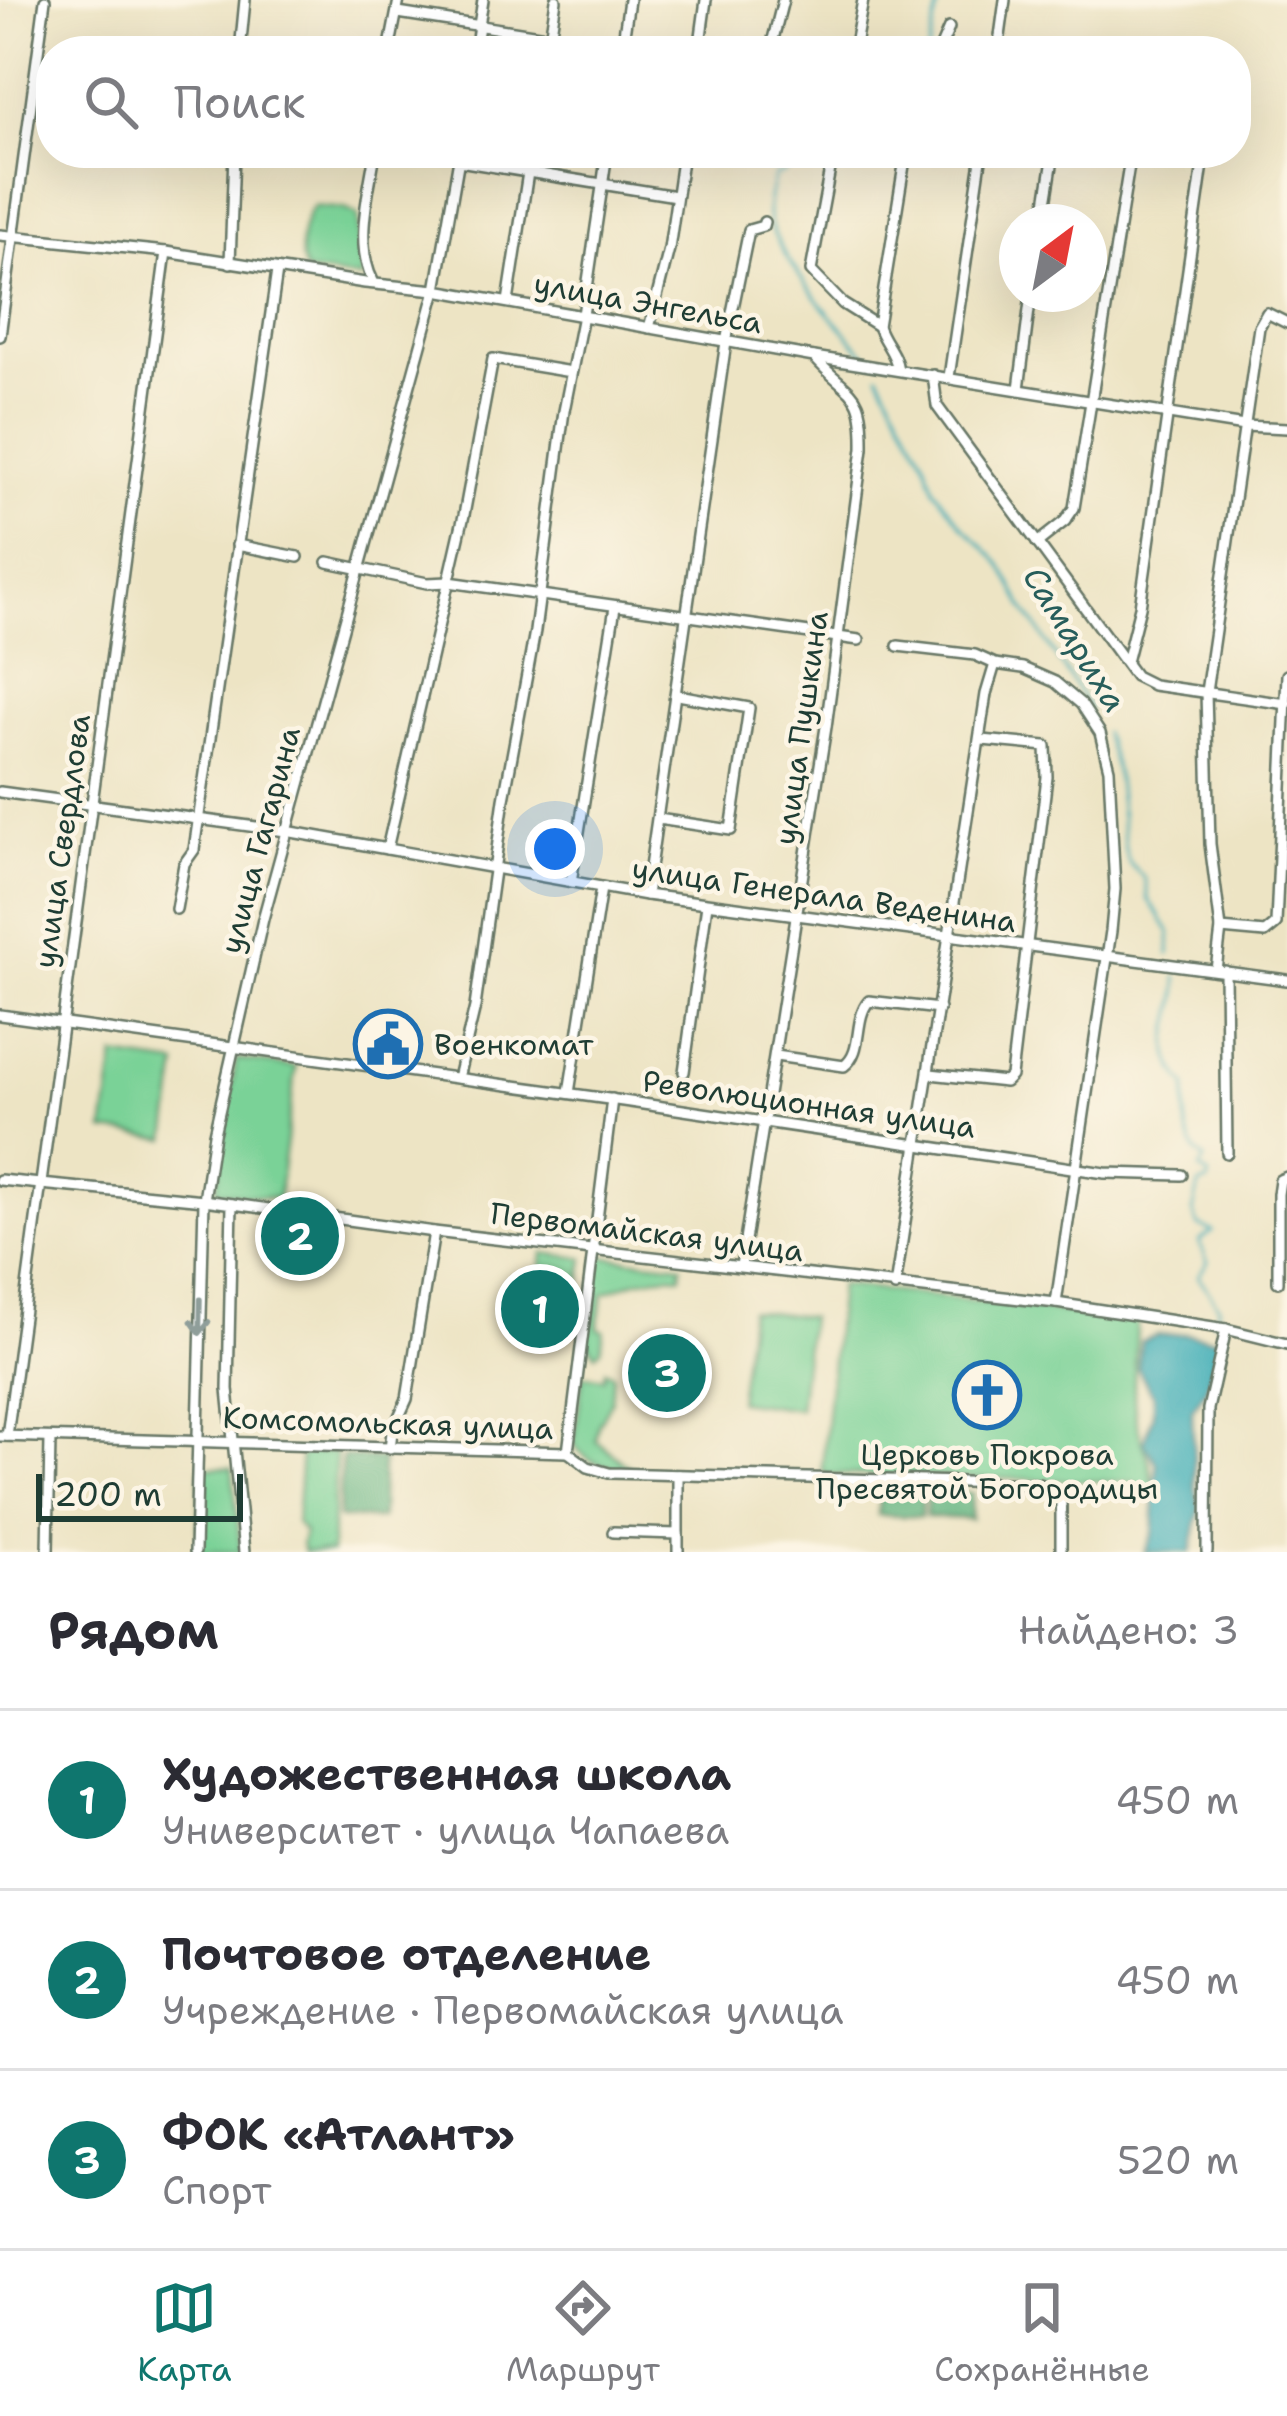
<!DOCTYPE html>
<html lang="ru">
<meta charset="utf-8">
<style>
body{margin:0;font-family:"Shantell Sans",sans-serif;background:#f7f7f7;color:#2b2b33}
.compass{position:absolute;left:999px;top:204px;width:108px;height:108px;border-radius:50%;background:#fff;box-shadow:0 12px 48px #0002;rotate:32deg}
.scale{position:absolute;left:36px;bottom:30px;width:207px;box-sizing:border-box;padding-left:12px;border:6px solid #1f3d34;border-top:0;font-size:33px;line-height:42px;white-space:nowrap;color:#1f3d34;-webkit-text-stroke:9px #fcf5e5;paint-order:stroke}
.you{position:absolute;left:555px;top:849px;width:42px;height:42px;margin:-30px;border:9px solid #fff;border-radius:50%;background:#1a73e8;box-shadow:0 0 0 18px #1a73e833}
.badge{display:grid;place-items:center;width:78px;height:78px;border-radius:50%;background:#0f766e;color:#fff;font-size:39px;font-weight:700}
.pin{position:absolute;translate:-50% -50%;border:6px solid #fff;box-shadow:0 3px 12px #0006}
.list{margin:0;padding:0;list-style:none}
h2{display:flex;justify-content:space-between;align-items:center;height:156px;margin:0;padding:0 48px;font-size:51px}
h2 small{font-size:39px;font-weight:400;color:#7c7c81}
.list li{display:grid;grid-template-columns:78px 1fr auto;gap:36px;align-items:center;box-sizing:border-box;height:180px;padding:0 48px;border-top:3px solid #e1e1e2}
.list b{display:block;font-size:45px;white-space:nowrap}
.list p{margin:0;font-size:39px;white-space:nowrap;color:#7c7c81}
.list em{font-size:39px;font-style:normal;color:#7c7c81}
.icon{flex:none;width:66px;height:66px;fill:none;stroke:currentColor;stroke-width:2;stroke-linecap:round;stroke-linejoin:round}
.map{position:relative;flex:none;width:1287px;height:1552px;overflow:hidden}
.search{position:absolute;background:#fff;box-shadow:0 12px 48px #0002;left:36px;right:36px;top:36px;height:132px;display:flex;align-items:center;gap:30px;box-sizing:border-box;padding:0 42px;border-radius:48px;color:#7c7c81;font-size:45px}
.sheet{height:696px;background:#fff}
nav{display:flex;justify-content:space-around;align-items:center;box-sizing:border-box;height:168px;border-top:3px solid #e1e1e2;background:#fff;font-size:33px;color:#7c7c81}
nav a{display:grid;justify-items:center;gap:6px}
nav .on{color:#0f766e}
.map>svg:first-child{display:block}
</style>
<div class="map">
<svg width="1287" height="1552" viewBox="0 0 1287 1552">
<rect width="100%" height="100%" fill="#fcf5e5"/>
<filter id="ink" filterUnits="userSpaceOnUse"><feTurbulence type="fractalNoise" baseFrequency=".00833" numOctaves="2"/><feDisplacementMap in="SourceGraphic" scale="24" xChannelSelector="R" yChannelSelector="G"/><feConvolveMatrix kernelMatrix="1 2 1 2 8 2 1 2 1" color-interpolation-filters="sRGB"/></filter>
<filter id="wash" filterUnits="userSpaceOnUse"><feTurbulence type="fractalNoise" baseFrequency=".004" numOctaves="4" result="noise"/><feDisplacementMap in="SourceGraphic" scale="48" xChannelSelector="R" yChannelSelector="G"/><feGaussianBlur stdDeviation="2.7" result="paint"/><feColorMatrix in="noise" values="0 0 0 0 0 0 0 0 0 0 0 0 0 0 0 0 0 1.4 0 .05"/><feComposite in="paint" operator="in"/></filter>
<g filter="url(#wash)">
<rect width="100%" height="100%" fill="#ede4c4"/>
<!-- green -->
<g fill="#7ad297" stroke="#4c8866" stroke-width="3">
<path d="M314,206L344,209L357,215L362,279L305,271C297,251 300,222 314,206Z"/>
<polygon points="115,1056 178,1065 167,1139 104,1131"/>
<polygon points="236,1059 296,1067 278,1199 216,1191"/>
<polygon points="543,1253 584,1258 578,1312 558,1309 560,1289 541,1270"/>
<path d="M598,1256L682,1265L681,1276C652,1273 628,1283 603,1294L598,1328L604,1330L601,1349L596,1354L586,1341Z"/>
<path d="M839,1285L1137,1321C1137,1352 1131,1387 1136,1417C1140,1443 1155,1465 1152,1490L1147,1492L1135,1482L826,1474L822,1469Z"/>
<polygon points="750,1310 809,1317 799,1409 738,1401"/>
<path d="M605,1370L613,1374L611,1401L598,1425L596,1440L631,1468C608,1467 587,1465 574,1444L583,1375L604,1378Z"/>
<polygon points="325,1452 336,1453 331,1552 304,1552 301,1544 304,1532 296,1524 301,1454"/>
<polygon points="201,1467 232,1468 241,1552 197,1552"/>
</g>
<!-- forest -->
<g fill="#63b480" stroke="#41785a" stroke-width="3">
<polygon points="342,1456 382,1459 381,1519 338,1518"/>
<polygon points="879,1489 922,1491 921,1517 878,1515"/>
<polygon points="927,1491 972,1493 971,1519 926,1517"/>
</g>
<!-- water -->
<polygon fill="#3bacb6" stroke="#2d7475" stroke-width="3" points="1185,1334 1220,1339 1206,1389 1192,1410 1195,1485 1200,1509 1191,1552 1145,1552 1153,1535 1157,1464 1144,1443 1153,1413 1153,1395 1138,1369 1141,1341 1158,1335"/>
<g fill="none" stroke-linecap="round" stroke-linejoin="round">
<!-- stream -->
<g stroke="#3bacb6" stroke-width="3">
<polyline points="928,51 940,0"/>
<path d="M791,153L785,173L774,176C771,187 767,203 768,214C773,253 840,327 867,356"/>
<polyline points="879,374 925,461 935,490 964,527 1000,563 1023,606 1090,709"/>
<polyline points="1104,733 1116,771 1125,850 1130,864 1145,879 1148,899 1170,932 1169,954"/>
<path d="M1177,977C1182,1021 1149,1045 1187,1086C1185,1109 1183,1147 1205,1159L1200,1170L1210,1176L1208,1182L1199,1185L1193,1212L1198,1225L1213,1231L1199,1242L1208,1262L1198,1276L1219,1306L1214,1322"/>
</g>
</g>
</g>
<g filter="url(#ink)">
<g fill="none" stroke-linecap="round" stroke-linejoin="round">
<defs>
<g id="minor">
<polyline points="398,13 642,51"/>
<polyline points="855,45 863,0"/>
<polyline points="622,48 629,0"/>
<polyline points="240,51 245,0"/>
<polyline points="389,51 399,0"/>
<polyline points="475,51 483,0"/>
<polyline points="548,51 556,0"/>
<polyline points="699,51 706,0"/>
<polyline points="770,51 783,0"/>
<polyline points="939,51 949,28"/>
<polyline points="998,51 1005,0"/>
<polyline points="833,153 811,271 843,304 878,326"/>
<polyline points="459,161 676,196"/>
<polyline points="1043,222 1054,153"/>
<polyline points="0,235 166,252 365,283 436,290 814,357 1244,426 1287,428"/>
<polyline points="230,263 234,153"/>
<path d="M373,281C354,245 369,191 375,153"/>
<polyline points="508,302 531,153"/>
<polyline points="649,328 669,249 683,153"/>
<polyline points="0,336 45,0"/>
<path d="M898,370C896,353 883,342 878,326L906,153"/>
<polyline points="933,375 937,406 1135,676 1153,685 1287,704"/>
<polyline points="949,377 982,153"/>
<polyline points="1019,389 1031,294"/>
<polyline points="1037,543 1065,521 1074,508 1131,153"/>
<polyline points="237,545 298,557"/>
<polyline points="328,562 427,583 449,582 859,640"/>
<polyline points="898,646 975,655 995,664 1023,668 1055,682 1081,704 1100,733 1109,769 1115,889 1111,931 1056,1303"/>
<polyline points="1126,662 1140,607 1204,157"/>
<polyline points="0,792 286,831 646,895 1287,980"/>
<polyline points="658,819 731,830 749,708 678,695"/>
<polyline points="387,849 464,515 493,359 571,372"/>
<polyline points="571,882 615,607"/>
<polyline points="646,895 726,342 749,230 763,226 764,222"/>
<polyline points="176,909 184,864 194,850 277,271"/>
<polyline points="1221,929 1265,933 1276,924 1287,675"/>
<polyline points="1216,970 1221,929 1210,844 1206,692 1259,327 1267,313 1287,323"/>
<polyline points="1225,971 1227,1153"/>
<polyline points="0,1015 623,1101 1105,1173 1182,1175"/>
<path d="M776,1056L844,1066C864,1052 853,1019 869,1001L939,1009"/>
<polyline points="684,1072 707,904"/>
<polyline points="930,1074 1005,1082 1011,1076 1047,777 1046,746 982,740"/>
<polyline points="458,1078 475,1007 504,799 535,631 564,411 583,315 607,153"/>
<polyline points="569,1093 601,888"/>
<polyline points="0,1180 204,1200 434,1232 1056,1303 1226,1329 1287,1344"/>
<polyline points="232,1204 228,1389 244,1552"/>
<path d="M741,1266L826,727L863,448C864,385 850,398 814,357"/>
<polyline points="1278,1282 1278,1194 1280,1180 1287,1177"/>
<polyline points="895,1287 986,694 995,664"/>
<polyline points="0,1436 568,1452 588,1467 609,1473 1038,1484 1052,1488 1061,1497 1061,1552"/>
<polyline points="7,1436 166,252"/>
<polyline points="390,1448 392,1432 407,1399 434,1232"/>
<polyline points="568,1452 612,1099"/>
<polyline points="613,1532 678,1534 678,1475"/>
<polyline points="678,1534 678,1552"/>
<polyline points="48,1552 50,1438"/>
<polyline points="195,1552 204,1200 214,1134 263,919 436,290 460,153"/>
<polyline points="1207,1552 1208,1409 1226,1329"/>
</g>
</defs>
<!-- minor casing -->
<use href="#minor" stroke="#677766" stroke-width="14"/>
<!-- minor -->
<use href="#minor" stroke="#fff" stroke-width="9"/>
</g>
<!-- one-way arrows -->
<defs><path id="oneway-shaft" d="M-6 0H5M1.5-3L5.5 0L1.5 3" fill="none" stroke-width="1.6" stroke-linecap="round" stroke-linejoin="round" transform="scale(3)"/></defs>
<use stroke="#8f9e9a" href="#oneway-shaft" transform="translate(200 1317) rotate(91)"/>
</g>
<!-- icons -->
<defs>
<symbol id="civic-ring" viewBox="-11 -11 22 22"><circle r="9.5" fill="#fcf5e5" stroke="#1f6fb2" stroke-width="1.5"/><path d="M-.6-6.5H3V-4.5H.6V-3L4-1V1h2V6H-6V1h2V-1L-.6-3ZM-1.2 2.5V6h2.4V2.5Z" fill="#1f6fb2"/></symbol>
<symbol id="church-ring" viewBox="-11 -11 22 22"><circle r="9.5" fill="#fcf5e5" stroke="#1f6fb2" stroke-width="1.5"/><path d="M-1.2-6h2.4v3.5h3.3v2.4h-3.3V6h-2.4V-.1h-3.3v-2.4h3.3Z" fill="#1f6fb2"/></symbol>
</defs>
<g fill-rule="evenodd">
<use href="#civic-ring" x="350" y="1006" width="76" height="76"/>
<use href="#church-ring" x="949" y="1357" width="76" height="76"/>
</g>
<g text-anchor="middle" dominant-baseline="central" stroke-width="9" stroke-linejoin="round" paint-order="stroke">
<!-- street labels -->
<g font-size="30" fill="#1f3d34" stroke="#fcf5e5">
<text transform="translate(648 303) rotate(10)">улица Энгельса</text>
<text transform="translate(801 728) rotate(-82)">улица Пушкина</text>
<text transform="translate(260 840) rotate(-75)">улица Гагарина</text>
<text transform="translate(62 841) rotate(-82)">улица Свердлова</text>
<text transform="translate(824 895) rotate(8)">улица Генерала Веденина</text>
<text transform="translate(809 1104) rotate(8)">Революционная улица</text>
<text transform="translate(647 1232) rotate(7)">Первомайская улица</text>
<text transform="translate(388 1423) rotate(2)">Комсомольская улица</text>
</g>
<!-- poi labels -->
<g font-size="30" fill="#1f3d34" stroke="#fcf5e5" text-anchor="start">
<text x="434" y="1044">Военкомат</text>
<text x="987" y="1454" text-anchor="middle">Церковь Покрова<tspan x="987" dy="34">Пресвятой Богородицы</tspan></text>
</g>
<!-- water labels -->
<g font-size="33" font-style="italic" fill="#275e5b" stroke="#fcf5e5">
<text transform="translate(1075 639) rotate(58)">Самариха</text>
</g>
</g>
</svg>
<svg class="compass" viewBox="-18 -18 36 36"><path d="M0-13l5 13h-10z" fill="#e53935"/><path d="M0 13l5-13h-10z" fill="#7c7c81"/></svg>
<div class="scale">200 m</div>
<div class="you"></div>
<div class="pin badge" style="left:540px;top:1309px">1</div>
<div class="pin badge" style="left:300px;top:1236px">2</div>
<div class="pin badge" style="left:667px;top:1373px">3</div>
<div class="search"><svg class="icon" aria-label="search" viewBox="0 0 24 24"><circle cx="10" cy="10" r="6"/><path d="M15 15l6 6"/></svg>Поиск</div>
</div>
<section class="sheet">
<h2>Рядом<small>Найдено: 3</small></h2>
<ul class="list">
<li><span class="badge">1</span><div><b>Художественная школа</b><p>Университет · улица Чапаева</p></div><em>450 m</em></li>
<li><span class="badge">2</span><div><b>Почтовое отделение</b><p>Учреждение · Первомайская улица</p></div><em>450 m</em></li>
<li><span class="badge">3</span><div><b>ФОК «Атлант»</b><p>Спорт</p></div><em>520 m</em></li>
</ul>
</section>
<nav>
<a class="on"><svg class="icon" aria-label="map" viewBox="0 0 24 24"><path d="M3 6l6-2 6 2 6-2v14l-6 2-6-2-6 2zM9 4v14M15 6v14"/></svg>Карта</a>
<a><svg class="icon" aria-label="directions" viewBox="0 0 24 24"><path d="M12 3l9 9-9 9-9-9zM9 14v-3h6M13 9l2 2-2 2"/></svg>Маршрут</a>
<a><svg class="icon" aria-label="saved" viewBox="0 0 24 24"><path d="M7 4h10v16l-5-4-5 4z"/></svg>Сохранённые</a>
</nav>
